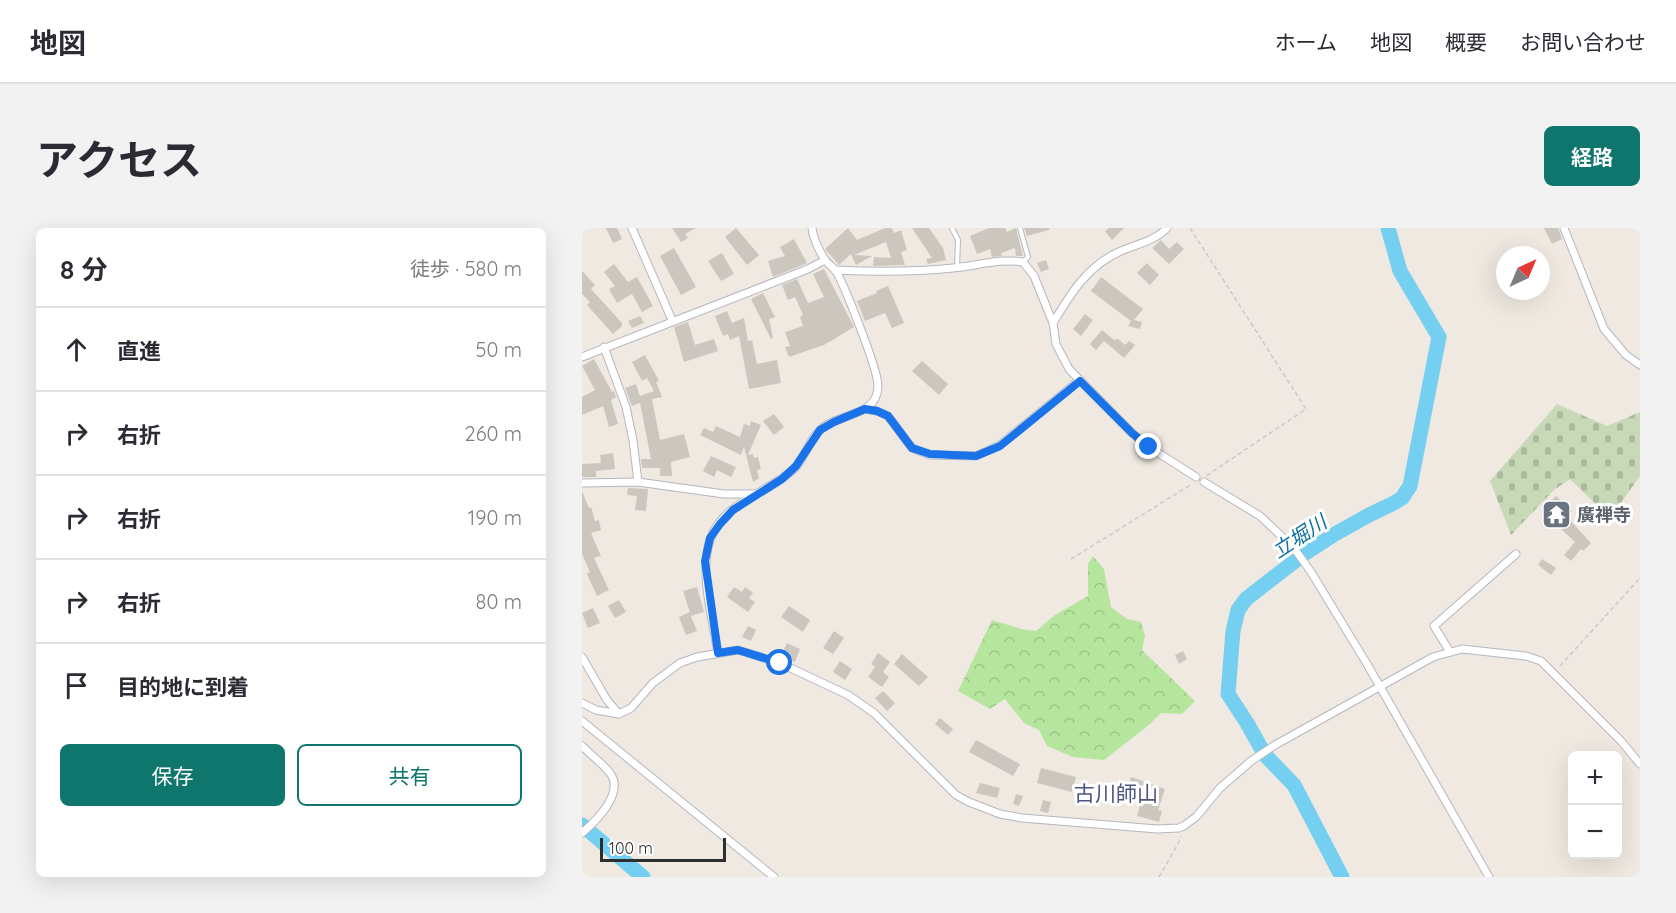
<!DOCTYPE html>
<html lang="ja">
<meta charset="utf-8">
<style>
body{margin:0;font-family:Quicksand,"Noto Sans JP",sans-serif;background:#f2f2f3;color:#2b2b33}
.controls{position:absolute;right:18px;bottom:18px;display:grid;overflow:hidden;border-radius:9px;box-shadow:0 6px 24px #0002}
.controls button{width:54px;height:54px;display:grid;place-items:center;padding:0;border:0;border-bottom:2px solid #e1e1e2;background:#fff;color:#2b2b33;font:30px sans-serif}
.compass{position:absolute;left:914px;top:18px;width:54px;height:54px;border-radius:50%;background:#fff;box-shadow:0 6px 24px #0002;rotate:44deg}
.scale{position:absolute;left:18px;bottom:15px;width:126px;box-sizing:border-box;padding-left:6px;border:3px solid #2e2e2e;border-top:0;font-size:16px;line-height:21px;white-space:nowrap;color:#2e2e2e;-webkit-text-stroke:4px #fff;paint-order:stroke}
.stop{position:absolute;width:18px;height:18px;margin:-14px;border:4px solid #1a73e8;border-radius:50%;background:#fff}
.stop.end{background:#1a73e8;border-color:#fff;box-shadow:0 2px 6px #0008}
.list{margin:0;padding:0;list-style:none}
h2{display:flex;justify-content:space-between;align-items:center;height:78px;margin:0;padding:0 24px;font-size:26px}
h2 small{font-size:20px;font-weight:400;color:#7c7c81}
.list li{display:grid;grid-template-columns:39px 1fr auto;gap:18px;align-items:center;box-sizing:border-box;height:84px;padding:0 24px;border-top:2px solid #e1e1e2}
.list b{display:block;font-size:22px;white-space:nowrap}
.list em{font-size:20px;font-style:normal;color:#7c7c81}
.actions{display:flex;gap:12px;padding:18px 24px}
.actions a{flex:1;padding:14px 0;border:2px solid #0f766e;border-radius:9px;text-align:center;font-size:21px;color:#0f766e}
.actions .main{background:#0f766e;color:#fff}
.icon{flex:none;width:33px;height:33px;fill:none;stroke:currentColor;stroke-width:2;stroke-linecap:round;stroke-linejoin:round}
.map{position:relative;flex:none;width:1058px;height:649px;overflow:hidden;border-radius:9px}
header{display:flex;align-items:center;gap:36px;box-sizing:border-box;height:84px;padding:0 30px;background:#fff;border-bottom:2px solid #e1e1e2}
header strong{font-size:28px}
nav{display:flex;gap:33px;margin-inline-start:auto;font-size:21px}
.intro{display:flex;align-items:center;justify-content:space-between;box-sizing:border-box;height:144px;padding:0 36px}
h1{margin:0;font-size:42px}
.button{padding:15px 27px;border-radius:9px;background:#0f766e;color:#fff;font-size:21px;font-weight:700}
main{display:flex;gap:36px;padding:0 36px}
aside{flex:1;background:#fff;border-radius:9px;box-shadow:0 6px 24px #0002}
.map>svg:first-child{display:block}
</style>
<header>
<strong>地図</strong>
<nav><a>ホーム</a><a>地図</a><a>概要</a><a>お問い合わせ</a></nav>
</header>
<div class="intro"><h1>アクセス</h1><a class="button">経路</a></div>
<main>
<aside>
<h2>8 分<small>徒歩 · 580 m</small></h2>
<ul class="list">
<li><svg class="icon" aria-label="ahead" viewBox="0 0 24 24"><path d="M12 20V5M6 11l6-6 6 6"/></svg><div><b>直進</b></div><em>50 m</em></li>
<li><svg class="icon" aria-label="right" viewBox="0 0 24 24"><path d="M7 20v-9h11M14 6l5 5-5 5"/></svg><div><b>右折</b></div><em>260 m</em></li>
<li><svg class="icon" aria-label="right" viewBox="0 0 24 24"><path d="M7 20v-9h11M14 6l5 5-5 5"/></svg><div><b>右折</b></div><em>190 m</em></li>
<li><svg class="icon" aria-label="right" viewBox="0 0 24 24"><path d="M7 20v-9h11M14 6l5 5-5 5"/></svg><div><b>右折</b></div><em>80 m</em></li>
<li><svg class="icon" aria-label="arrive" viewBox="0 0 24 24"><path d="M6 21V4h12l-3 4 3 4H6"/></svg><div><b>目的地に到着</b></div></li>
</ul>
<div class="actions"><a class="main">保存</a><a>共有</a></div>
</aside>
<div class="map">
<svg width="1058" height="649" viewBox="0 0 1058 649">
<defs>
<pattern id="forest-crowns" width="20" height="18" patternUnits="userSpaceOnUse" patternTransform="scale(1.5)"><rect width="20" height="18" fill="#b6e59e"/><path d="M2 6a3 3 0 1 1 6 0M12 15a3 3 0 1 1 6 0" fill="none" stroke="#9dc588"/></pattern>
<pattern id="cemetery-stones" width="16" height="16" patternUnits="userSpaceOnUse" patternTransform="scale(1.5)"><rect width="16" height="16" fill="#c8d9b8"/><path d="M2 7V4a2 2 0 0 1 4 0v3zM10 15v-3a2 2 0 0 1 4 0v3z" fill="#acbb9e"/></pattern>
</defs>
<rect width="100%" height="100%" fill="#efe9e1"/>
<!-- forest -->
<polygon fill="url(#forest-crowns)" points="511,328 522,341 529,379 545,391 559,394 563,408 560,422 613,473 600,486 579,485 568,496 522,532 491,529 465,518 457,502 442,495 423,471 408,481 376,463 410,392 439,401 454,403 473,387 506,368 506,336"/>
<!-- cemetery -->
<polygon fill="url(#cemetery-stones)" points="975,176 1025,198 1058,184 1058,248 1028,290 988,251 972,262 929,307 908,253"/>
<g fill="none" stroke-linecap="round" stroke-linejoin="round">
<!-- river -->
<g stroke="#75cff0" stroke-width="15">
<polyline points="0,597 61,649"/>
<polyline points="760,649 712,557 683,527 665,495 646,466 651,403 656,382 664,371 722,326 753,306 787,287 812,275 820,270 828,258 857,109 818,43 806,0"/>
</g>
</g>
<!-- building -->
<g fill="#cbc7bf">
<polygon points="24,0 35,0 40,11 31,15"/>
<polygon points="90,0 114,0 103,6 106,10 99,14"/>
<polygon points="154,0 177,27 165,37 143,9"/>
<polygon points="266,0 275,12 303,0 310,0 312,5 319,2 325,22 319,24 323,37 291,38 292,29 309,30 304,14 272,27 290,28 274,37 269,26 257,37 243,21"/>
<polygon points="330,0 347,0 361,20 364,32 346,36 344,31 350,30"/>
<polygon points="407,0 423,0 425,4 434,0 441,28 434,28 433,20 419,25 420,28 410,29 408,21 395,26 388,8"/>
<polygon points="442,0 467,0 467,2 445,8"/>
<polygon points="527,0 542,0 530,12 523,3"/>
<polygon points="962,0 976,0 980,11 970,16"/>
<polygon points="212,11 225,35 191,49 186,33 203,28 198,19"/>
<polygon points="579,12 587,21 595,14 602,21 587,36 570,20"/>
<polygon points="92,20 114,59 99,67 78,28"/>
<polygon points="140,25 152,46 139,53 126,33"/>
<polygon points="464,32 467,41 459,44 455,35"/>
<polygon points="565,35 577,47 568,57 555,45"/>
<polygon points="32,36 46,54 55,49 71,78 60,84 50,66 35,75 27,61 33,58 22,44"/>
<polygon points="242,41 272,99 242,117 207,129 203,119 208,118 203,104 221,98 218,89 221,87 213,69 206,72 200,57 215,51 226,75 242,69 231,46"/>
<polygon points="0,43 13,57 9,61 40,95 40,98 31,106 5,77 8,74 0,66"/>
<polygon points="519,49 561,81 552,92 560,94 558,101 546,98 549,93 509,63"/>
<polygon points="306,58 322,95 310,100 303,85 283,93 275,73 295,65 294,63"/>
<polygon points="181,65 193,89 187,91 191,110 189,111 169,71"/>
<polygon points="145,83 150,95 162,90 166,113 170,112 175,136 195,132 199,155 167,161 157,108 148,112 146,106 141,108 133,88"/>
<polygon points="503,86 511,92 499,108 491,101"/>
<polygon points="58,88 62,95 50,100 46,93"/>
<polygon points="106,94 113,117 132,111 136,123 102,134 92,99"/>
<polygon points="520,102 532,112 536,111 543,117 547,113 553,117 542,130 522,113 514,122 508,116"/>
<polygon points="63,127 77,153 74,154 80,169 70,171 78,212 102,206 108,229 89,234 90,248 78,248 78,240 60,240 59,231 69,231 58,175 50,178 43,160 54,156 58,168 72,163 65,150 60,153 50,134"/>
<polygon points="12,131 30,164 32,163 34,169 29,172 36,196 27,199 21,178 0,187 0,169 13,162 0,138"/>
<polygon points="340,133 366,156 357,167 330,143"/>
<polygon points="192,186 202,199 192,207 181,193"/>
<polygon points="169,193 179,197 166,227 171,226 172,230 176,229 179,241 175,242 177,250 171,254 162,219 159,227 118,207 122,200 131,204 134,198 158,209 162,196 168,198"/>
<polygon points="31,225 33,241 14,243 14,249 0,249 0,236 19,235 18,227"/>
<polygon points="129,228 154,239 149,249 135,242 132,249 121,243"/>
<polygon points="46,260 66,261 64,283 53,282 55,268 45,267"/>
<polygon points="0,263 7,280 9,279 13,293 17,292 19,302 9,305 19,328 12,330 27,362 15,368 5,346 8,344 0,326"/>
<polygon points="974,268 990,283 985,289 1009,315 1001,323 999,321 989,333 982,327 993,314 960,283"/>
<polygon points="960,331 974,340 969,347 956,337"/>
<polygon points="115,359 122,384 109,388 115,403 104,407 97,389 108,384 109,388 101,363"/>
<polygon points="152,359 160,364 163,359 171,365 167,370 173,374 166,384 145,369"/>
<polygon points="37,372 44,384 33,390 26,378"/>
<polygon points="207,378 228,392 221,404 199,389"/>
<polygon points="11,380 18,395 6,400 0,385"/>
<polygon points="166,398 174,402 169,413 160,409"/>
<polygon points="252,403 262,410 251,426 241,420"/>
<polygon points="205,415 218,421 213,434 199,428"/>
<polygon points="601,423 605,431 597,436 593,427"/>
<polygon points="296,425 308,434 301,444 307,449 300,459 286,449 293,439 289,436"/>
<polygon points="320,426 346,449 337,458 312,436"/>
<polygon points="258,433 270,441 263,452 251,444"/>
<polygon points="301,463 313,475 305,483 293,470"/>
<polygon points="358,490 371,501 366,507 353,496"/>
<polygon points="394,512 438,536 431,548 387,524"/>
<polygon points="459,540 494,549 490,564 455,555"/>
<polygon points="549,549 583,561 576,582 580,583 577,594 555,588 560,568 545,563"/>
<polygon points="398,555 418,560 415,570 394,565"/>
<polygon points="434,566 441,568 437,578 431,576"/>
<polygon points="461,572 469,574 466,585 458,583"/>
</g>
<g fill="none" stroke-linecap="round" stroke-linejoin="round">
<defs>
<g id="lane">
<polyline points="370,0 376,12 375,40"/>
<polyline points="438,0 446,29 441,34"/>
</g>
<g id="street">
<polyline points="50,0 90,92"/>
<polyline points="982,0 1022,101 1044,127 1058,137"/>
<path d="M253,42C293,44 332,44 371,40C394,38 418,30 441,34L452,48L471,95L474,116L487,141L550,205L567,219L614,249"/>
<path d="M471,95C489,65 506,37 539,23C555,16 573,13 585,0"/>
<polyline points="22,119 44,179 51,212 56,254"/>
<polyline points="0,129 226,41 243,32"/>
<polyline points="283,181 295,183 306,188 330,220 348,227 394,228 418,217 498,152"/>
<polyline points="622,254 678,288 712,320 729,344 785,436 907,649"/>
<polyline points="0,255 56,254 142,266 172,266"/>
<polyline points="868,424 852,398 934,326"/>
<path d="M136,425C131,392 117,344 128,312C140,274 187,265 213,240C223,229 227,212 238,202C255,185 296,189 296,158C296,141 263,59 254,43C251,39 247,37 244,33C238,25 231,10 230,0"/>
<polyline points="0,429 25,472 37,486 49,480 71,455 98,435 115,429 156,422 198,435 266,467 292,485 374,567 387,574 418,586 440,590 575,601 597,600 603,597 614,589 638,560 669,533 693,517 851,429 880,421 944,428 959,433 1039,513 1058,536"/>
<polyline points="0,475 14,482 37,486"/>
<polyline points="0,493 192,649"/>
<path d="M0,518C9,527 20,535 28,545C43,565 14,593 0,605"/>
</g>
</defs>
<!-- lane casing -->
<use href="#lane" stroke="#b4b7c1" stroke-width="6"/>
<!-- street casing -->
<use href="#street" stroke="#b4b7c1" stroke-width="9"/>
<!-- path -->
<g stroke="#c9c9c9" stroke-width="1.5" stroke-dasharray="4.5 3" stroke-linecap="butt">
<polyline points="608,0 724,181 624,248"/>
<polyline points="489,331 610,256"/>
<polyline points="978,438 1058,350"/>
<polyline points="577,649 597,614 599,608"/>
</g>
<!-- lane -->
<use href="#lane" stroke="#fff" stroke-width="4"/>
<!-- street -->
<use href="#street" stroke="#fff" stroke-width="7"/>
</g>
<g fill="none" stroke-linecap="round" stroke-linejoin="round">
<!-- route -->
<polyline stroke="#1a73e8" stroke-width="8" points="198,435 156,422 136,425 123,333 128,310 138,296 151,282 200,251 214,238 238,202 252,194 283,181 295,183 306,188 330,220 348,226 394,228 418,218 498,153 550,205 567,219"/>
</g>
<!-- icons -->
<defs>
<symbol id="temple-square" viewBox="-11 -11 22 22"><rect x="-9" y="-9" width="18" height="18" rx="4" fill="#6b7280" stroke="#fff"/><path d="M0-6L5-2H3V0L6.5 2.5H4V6H1.5V3h-3V6H-4V2.5H-6.5L-3 0V-2H-5Z" fill="#fff"/></symbol>
</defs>
<g fill-rule="evenodd">
<use href="#temple-square" x="958" y="270" width="33" height="33"/>
</g>
<g text-anchor="middle" dominant-baseline="central" stroke-width="6" stroke-linejoin="round" paint-order="stroke">
<!-- worship labels -->
<g font-size="18" font-weight="bold" fill="#5b616d" stroke="#fff" text-anchor="start">
<text x="995" y="286">廣禅寺</text>
</g>
<!-- water labels -->
<g font-size="20" font-style="italic" fill="#0d6fa3" stroke="#fff">
<text transform="translate(717 308) rotate(-33)">立堀川</text>
</g>
<!-- quarter labels -->
<g font-size="21" fill="#4d5680" stroke="#fff">
<text x="534" y="565">古川師山</text>
</g>
</g>
</svg>
<div class="controls">
<button>+</button>
<button>−</button>
</div>
<svg class="compass" viewBox="-18 -18 36 36"><path d="M0-13l5 13h-10z" fill="#e53935"/><path d="M0 13l5-13h-10z" fill="#7c7c81"/></svg>
<div class="scale">100 m</div>
<div class="stop" style="left:198px;top:435px"></div>
<div class="stop end" style="left:567px;top:219px"></div>
</div>
</main>
